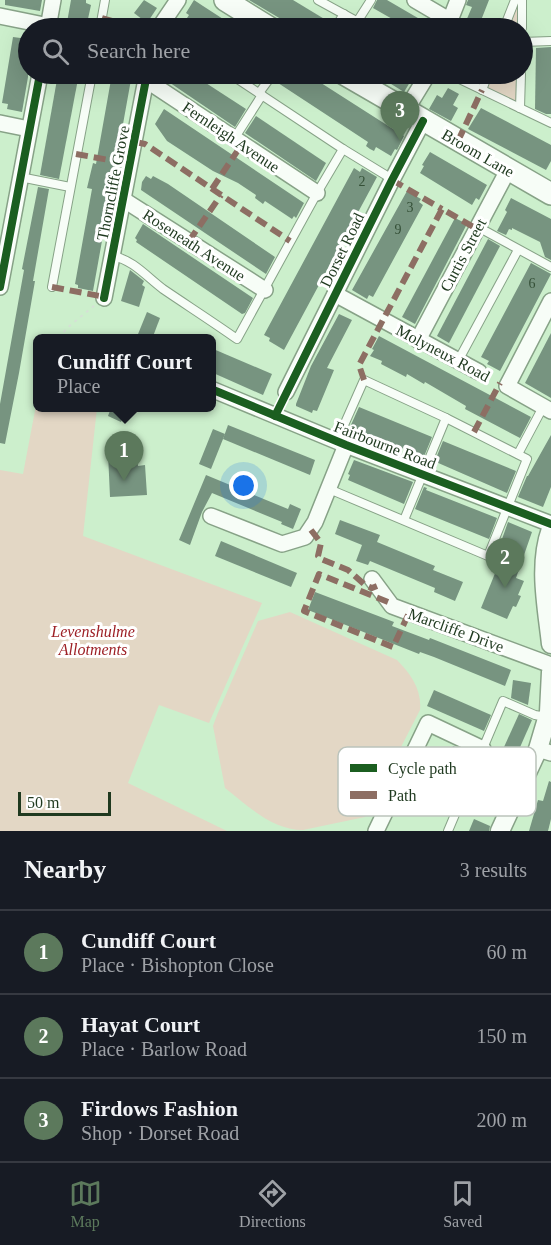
<!DOCTYPE html>
<meta charset="utf-8">
<style>
body{margin:0;font-family:Georgia,serif;background:#242831;color:#f1f3f6}
.scale{position:absolute;left:18px;bottom:15px;width:93px;box-sizing:border-box;padding-left:6px;border:3px solid #1f391f;border-top:0;font-size:16px;line-height:21px;white-space:nowrap;color:#1f391f;-webkit-text-stroke:4px #fff;paint-order:stroke}
.you{position:absolute;left:244px;top:486px;width:21px;height:21px;margin:-15px;border:4px solid #fff;border-radius:50%;background:#1a73e8;box-shadow:0 0 0 9px #1a73e833}
.badge{display:grid;place-items:center;width:39px;height:39px;border-radius:50%;background:#5c795c;color:#fff;font-size:20px;font-weight:700}
.pin{position:absolute;translate:-50% -50px;filter:drop-shadow(0 2px 3px #0008)}
.pin::after{content:'';position:absolute;top:32px;width:21px;height:18px;background:inherit;clip-path:polygon(0 0,100% 0,50% 100%)}
.popup{position:absolute;left:33px;top:334px;width:183px;height:78px;box-sizing:border-box;display:grid;place-content:center;border-radius:9px;background:#171b24;filter:drop-shadow(0 2px 4px #0005);font-size:20px;white-space:nowrap;color:#9ea1a6}
.popup b{font-size:22px;color:#f1f3f6}
.popup::after{content:'';position:absolute;left:50%;top:100%;margin-left:-12px;border:12px solid transparent;border-top-color:#171b24}
.list{margin:0;padding:0;list-style:none}
h2{display:flex;justify-content:space-between;align-items:center;height:78px;margin:0;padding:0 24px;font-size:26px}
h2 small{font-size:20px;font-weight:400;color:#9ea1a6}
.list li{display:grid;grid-template-columns:39px 1fr auto;gap:18px;align-items:center;box-sizing:border-box;height:84px;padding:0 24px;border-top:2px solid #363941}
.list b{display:block;font-size:22px;white-space:nowrap}
.list p{margin:0;font-size:20px;white-space:nowrap;color:#9ea1a6}
.list em{font-size:20px;font-style:normal;color:#9ea1a6}
.icon{flex:none;width:33px;height:33px;fill:none;stroke:currentColor;stroke-width:2;stroke-linecap:round;stroke-linejoin:round}
.map{position:relative;flex:none;width:551px;height:831px;overflow:hidden}
.search{position:absolute;background:#171b24;box-shadow:0 6px 24px #0002;left:18px;right:18px;top:18px;height:66px;display:flex;align-items:center;gap:15px;box-sizing:border-box;padding:0 21px;border-radius:33px;color:#9ea1a6;font-size:22px}
.sheet{height:330px;background:#171b24}
nav{display:flex;justify-content:space-around;align-items:center;box-sizing:border-box;height:84px;border-top:2px solid #363941;background:#171b24;font-size:16px;color:#9ea1a6}
nav a{display:grid;justify-items:center;gap:3px}
nav .on{color:#5c795c}
.map>svg:first-child{display:block}
</style>
<div class="map">
<svg width="551" height="831" viewBox="0 0 551 831">
<rect width="100%" height="100%" fill="#ccefcc"/>
<!-- green -->
<g fill="#e3d7c5">
<polygon points="518,0 520,0 519,28 508,28"/>
<polygon points="493,74 518,74 517,104 487,89"/>
<polygon points="37,400 37,408 97,408 83,536 262,603 209,723 159,705 128,783 227,831 0,831 0,470 23,474"/>
<path d="M290,612L397,660C411,674 422,690 420,710L365,817L303,830C272,830 248,806 225,788L213,726L217,715L258,621Z"/>
</g>
<!-- building -->
<g fill="#779480">
<polygon points="5,0 42,0 40,11 5,5"/>
<polygon points="71,0 86,0 86,3 91,5 86,28 66,28"/>
<polygon points="144,0 157,8 147,23 134,13"/>
<polygon points="194,0 203,6 237,28 196,28 185,21 189,15 186,13"/>
<polygon points="249,0 293,0 331,23 329,28 296,28"/>
<polygon points="377,0 387,0 435,28 408,28 373,8"/>
<polygon points="468,0 489,0 478,28 463,28 472,7 466,5"/>
<polygon points="13,37 28,39 28,77 22,112 7,109 8,104 2,103"/>
<polygon points="551,47 551,114 546,114 535,109 536,48"/>
<polygon points="58,74 78,79 59,179 40,175"/>
<polygon points="112,74 132,74 93,291 78,288 78,285 75,284 90,200 92,189 87,188 93,163 96,164"/>
<polygon points="157,74 192,74 246,109 235,127"/>
<polygon points="279,74 307,74 404,136 397,150 395,149 391,156 376,147 374,151 370,149 366,146 368,142 275,81"/>
<polygon points="375,74 415,74 404,92"/>
<polygon points="448,88 459,94 453,105 458,108 451,121 429,109 437,95 442,98"/>
<polygon points="481,108 551,145 551,161 546,170 468,129"/>
<polygon points="164,109 304,203 296,218 294,216 292,219 265,201 263,204 255,198 256,195 238,183 213,171 167,141 155,124"/>
<polygon points="256,116 326,163 316,181 245,133"/>
<polygon points="430,152 487,185 479,200 476,198 472,205 420,173 424,166 422,165"/>
<polygon points="354,168 360,172 362,168 377,177 284,350 269,341 270,338 264,335"/>
<polygon points="146,176 151,179 153,176 168,184 275,257 266,274 141,190 142,182"/>
<polygon points="38,187 49,189 33,281 35,281 19,373 5,444 0,443 0,404 24,270 22,269"/>
<polygon points="407,191 421,199 419,202 423,205 373,297 369,295 367,299 352,290"/>
<polygon points="511,198 551,219 551,260 545,257 540,242 512,228 512,230 509,229 506,235 497,231 507,212 505,210"/>
<polygon points="455,218 467,224 415,324 402,317"/>
<polygon points="143,224 253,298 245,313 242,314 136,242 137,240 135,238"/>
<polygon points="488,239 500,246 449,343 437,336"/>
<polygon points="531,263 551,274 500,371 487,364 489,361 481,357"/>
<polygon points="130,270 144,281 142,285 145,287 139,307 121,301"/>
<polygon points="147,312 160,318 152,339 136,339"/>
<polygon points="339,314 352,320 327,368 334,370 317,411 313,410 312,413 296,406 296,404 311,366"/>
<polygon points="551,333 551,398 525,383"/>
<polygon points="379,336 531,417 520,438 465,409 466,406 425,382 424,384 407,374 406,377 381,364 382,361 370,356 374,350 372,349"/>
<polygon points="211,348 272,374 263,395 211,372"/>
<polygon points="359,407 432,437 423,459 421,456 350,427"/>
<polygon points="111,408 127,408 121,422 108,416"/>
<polygon points="228,425 315,460 310,475 223,439"/>
<polygon points="213,429 225,434 211,469 199,464"/>
<polygon points="551,435 551,487 543,507 518,497 527,476 528,476"/>
<polygon points="443,441 516,471 507,493 436,462 434,463"/>
<polygon points="137,452 138,466 145,465 147,495 110,497 108,453"/>
<polygon points="354,460 413,482 404,504 348,480 350,475 348,474"/>
<polygon points="206,475 288,509 290,504 301,509 293,529 281,524 282,522 212,493 202,512 190,545 179,540"/>
<polygon points="424,487 427,488 426,490 497,518 489,539 415,509"/>
<polygon points="340,520 380,535 377,542 435,566 433,570 463,582 455,601 434,592 435,588 370,561 368,565 356,561 362,545 335,534"/>
<polygon points="508,522 532,532 516,578 524,581 518,595 521,596 516,607 513,606 507,619 481,608 500,561 495,559"/>
<polygon points="221,541 297,573 291,587 215,556"/>
<polygon points="315,592 394,622 392,626 429,640 430,638 511,670 505,686 434,657 420,652 419,654 308,610"/>
<polygon points="513,680 531,683 528,705 511,698"/>
<polygon points="434,690 491,715 484,731 427,706"/>
<polygon points="519,714 532,720 499,795 485,789"/>
<polygon points="453,746 467,752 440,813 426,807"/>
<polygon points="549,781 551,782 551,819 548,831 529,831 538,800 543,801"/>
<polygon points="474,819 490,826 489,831 469,831"/>
</g>
<g fill="none" stroke-linecap="round" stroke-linejoin="round">
<defs>
<g id="service">
<polyline points="318,0 369,28"/>
<polyline points="357,22 371,0"/>
<polyline points="100,28 105,0"/>
<polyline points="335,28 344,14"/>
<polyline points="504,28 515,0"/>
<polyline points="522,28 522,0"/>
<polyline points="522,42 551,41"/>
<polyline points="80,74 91,76"/>
<polyline points="230,74 343,149 392,179"/>
<polyline points="449,74 551,123"/>
<polyline points="482,90 488,74"/>
<polyline points="259,93 273,74"/>
<polyline points="520,108 521,74"/>
<polyline points="234,139 262,95"/>
<polyline points="20,177 70,187"/>
<polyline points="478,227 551,267"/>
<path d="M113,256C133,260 147,277 163,289C188,306 213,322 237,339L317,193L343,149"/>
<polyline points="52,287 92,74"/>
<polyline points="458,361 518,250"/>
<polyline points="518,454 543,407"/>
<polyline points="329,489 488,556 527,459 446,418 364,380 337,441"/>
<polyline points="404,520 446,418"/>
<polyline points="448,831 503,701 535,715 546,717"/>
</g>
<g id="minor">
<polyline points="415,0 449,20"/>
<polyline points="0,16 49,26"/>
<polyline points="48,28 53,0"/>
<polyline points="159,28 178,0"/>
<polyline points="447,28 458,0"/>
<polyline points="146,80 317,193"/>
<polyline points="406,110 428,74"/>
<polyline points="0,123 29,129"/>
<polyline points="124,200 265,290"/>
<polyline points="0,287 40,74"/>
<polyline points="335,294 479,372"/>
<polyline points="104,298 147,74"/>
<polyline points="551,301 507,386 551,411"/>
<polyline points="418,340 508,170"/>
<polyline points="211,389 346,445 551,524"/>
<polyline points="286,392 392,180 423,121"/>
<polyline points="211,516 282,544 305,537 315,522 346,445"/>
<polyline points="372,579 392,606 551,665"/>
<polyline points="538,749 551,753"/>
<polyline points="376,831 428,723 483,749"/>
</g>
<g id="tertiary">
<path d="M551,529C538,565 547,607 551,644"/>
<polyline points="500,831 538,749 549,712 551,672"/>
</g>
<g id="secondary">
<polyline points="225,0 270,28"/>
<polyline points="344,74 551,194"/>
</g>
</defs>
<!-- service casing -->
<use href="#service" stroke="#87a287" stroke-width="10"/>
<!-- minor casing -->
<use href="#minor" stroke="#87a287" stroke-width="18"/>
<!-- tertiary casing -->
<use href="#tertiary" stroke="#87a287" stroke-width="21"/>
<!-- secondary casing -->
<use href="#secondary" stroke="#87a287" stroke-width="24"/>
<!-- path -->
<polyline stroke="#d5e1d5" stroke-width="2" stroke-dasharray="3 4.5" stroke-linecap="butt" points="59,338 67,328 95,305"/>
<!-- service -->
<use href="#service" stroke="#f7fdf7" stroke-width="8"/>
<!-- minor -->
<use href="#minor" stroke="#f7fdf7" stroke-width="15"/>
<!-- tertiary -->
<use href="#tertiary" stroke="#f7fdf7" stroke-width="18"/>
<!-- secondary -->
<use href="#secondary" stroke="#f7fdf7" stroke-width="21"/>
<!-- quiet -->
<g stroke="#8d6e63" stroke-width="6" stroke-dasharray="12 6" stroke-linecap="butt">
<polyline points="102,18 135,28"/>
<polyline points="458,141 482,90"/>
<polyline points="135,142 145,144 290,241"/>
<polyline points="76,154 131,164"/>
<polyline points="392,180 442,209"/>
<polyline points="212,189 242,144"/>
<polyline points="189,241 221,195"/>
<polyline points="52,287 105,297"/>
<polyline points="364,380 359,365 442,209 477,229"/>
<polyline points="474,432 500,383"/>
<polyline points="311,530 321,543 318,556 321,559 348,570 365,585 372,588 377,586"/>
<polyline points="388,602 319,574 304,611 393,647 409,613"/>
<polyline points="459,805 476,806 508,813"/>
</g>
<defs>
<g id="cycleway">
<polyline points="0,287 40,74"/>
<polyline points="104,298 147,74"/>
<polyline points="211,389 346,445 551,524"/>
<polyline points="275,416 392,180 423,121"/>
</g>
</defs>
<!-- cycleway casing -->
<use href="#cycleway" stroke="#fff" stroke-width="11"/>
<!-- cycleway -->
<use href="#cycleway" stroke="#1b5e20" stroke-width="8"/>
</g>
<g text-anchor="middle" dominant-baseline="central" stroke-width="6" stroke-linejoin="round" paint-order="stroke">
<!-- number labels -->
<g font-size="14" fill="#355037">
<text x="362" y="181">2</text>
<text x="410" y="207">3</text>
<text x="398" y="229">9</text>
<text x="532" y="283">6</text>
</g>
<!-- street labels -->
<g font-size="16" fill="#1f391f" stroke="#fff">
<text transform="translate(231 137) rotate(34)">Fernleigh Avenue</text>
<text transform="translate(478 153) rotate(30)">Broom Lane</text>
<text transform="translate(113 183) rotate(-79)">Thorncliffe Grove</text>
<text transform="translate(194 245) rotate(33)">Roseneath Avenue</text>
<text transform="translate(342 250) rotate(-64)">Dorset Road</text>
<text transform="translate(463 255) rotate(-62)">Curtis Street</text>
<text transform="translate(443 353) rotate(28)">Molyneux Road</text>
<text transform="translate(385 445) rotate(21)">Fairbourne Road</text>
<text transform="translate(456 630) rotate(20)">Marcliffe Drive</text>
</g>
<!-- park labels -->
<g font-size="16" font-style="italic" fill="#9d2026" stroke="#fff">
<text x="93" y="631">Levenshulme<tspan x="93" dy="18">Allotments</tspan></text>
</g>
</g>
<!-- legend -->
<rect x="338" y="747" width="198" height="69" rx="9" fill="#fff" stroke="#bcc4bc" stroke-width="1.5"/>
<rect x="350" y="764" width="27" height="8" fill="#1b5e20"/>
<rect x="350" y="791" width="27" height="8" fill="#8d6e63"/>
<g font-size="16" fill="#1f391f">
<text x="388" y="774">Cycle path</text>
<text x="388" y="801">Path</text>
</g>
</svg>
<div class="scale">50 m</div>
<div class="you"></div>
<div class="pin badge" style="left:124px;top:481px">1</div>
<div class="popup"><b>Cundiff Court</b>Place</div>
<div class="pin badge" style="left:505px;top:588px">2</div>
<div class="pin badge" style="left:400px;top:141px">3</div>
<div class="search"><svg class="icon" aria-label="search" viewBox="0 0 24 24"><circle cx="10" cy="10" r="6"/><path d="M15 15l6 6"/></svg>Search here</div>
</div>
<section class="sheet">
<h2>Nearby<small>3 results</small></h2>
<ul class="list">
<li><span class="badge">1</span><div><b>Cundiff Court</b><p>Place · Bishopton Close</p></div><em>60 m</em></li>
<li><span class="badge">2</span><div><b>Hayat Court</b><p>Place · Barlow Road</p></div><em>150 m</em></li>
<li><span class="badge">3</span><div><b>Firdows Fashion</b><p>Shop · Dorset Road</p></div><em>200 m</em></li>
</ul>
</section>
<nav>
<a class="on"><svg class="icon" aria-label="map" viewBox="0 0 24 24"><path d="M3 6l6-2 6 2 6-2v14l-6 2-6-2-6 2zM9 4v14M15 6v14"/></svg>Map</a>
<a><svg class="icon" aria-label="directions" viewBox="0 0 24 24"><path d="M12 3l9 9-9 9-9-9zM9 14v-3h6M13 9l2 2-2 2"/></svg>Directions</a>
<a><svg class="icon" aria-label="saved" viewBox="0 0 24 24"><path d="M7 4h10v16l-5-4-5 4z"/></svg>Saved</a>
</nav>
